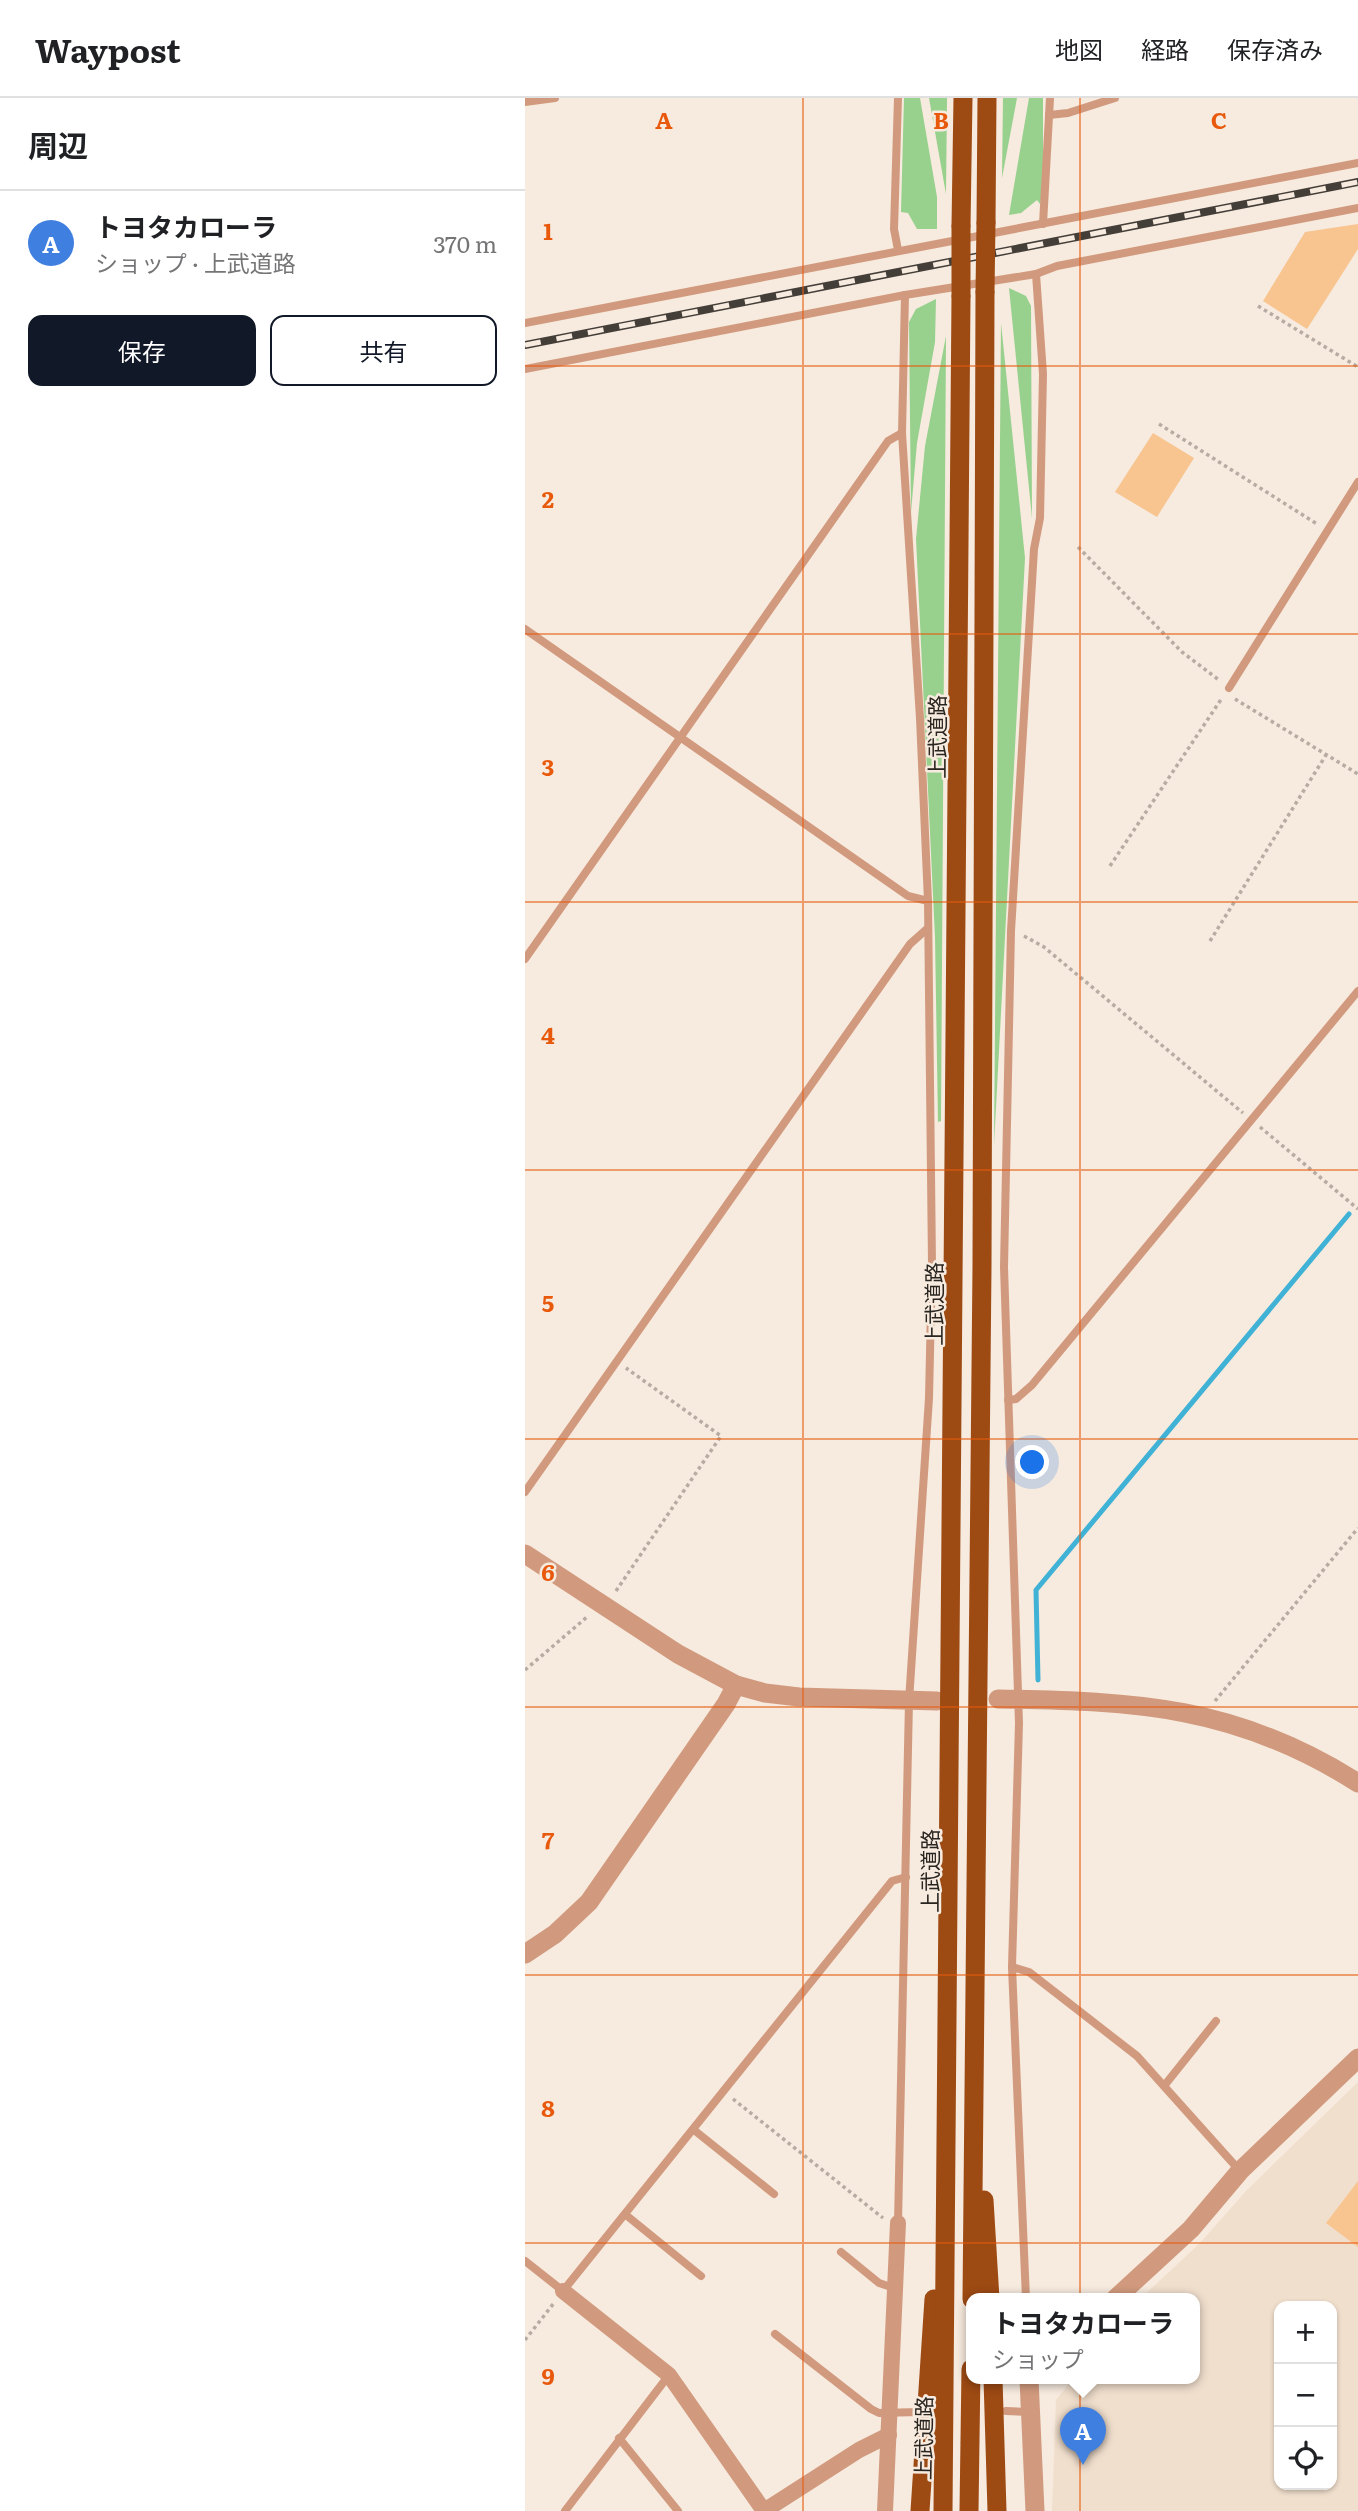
<!DOCTYPE html>
<html lang="ja">
<meta charset="utf-8">
<style>
body{margin:0;font-family:Literata,"Noto Sans JP",serif;background:#f6f6f6;color:#202124}
.controls{position:absolute;right:21px;bottom:21px;display:grid;overflow:hidden;border-radius:14px;box-shadow:0 2px 5px #0004}
.controls button{width:63px;height:63px;display:grid;place-items:center;padding:0;border:0;border-bottom:2px solid #e0e0e0;background:#fff;color:#202124;font:35px sans-serif}
.you{position:absolute;left:508px;top:1365px;width:24px;height:24px;margin:-18px;border:5px solid #fff;border-radius:50%;background:#1a73e8;box-shadow:0 0 0 10px #1a73e833}
.badge{display:grid;place-items:center;width:46px;height:46px;border-radius:50%;background:#111827;color:#fff;font-size:23px;font-weight:700}
.pin{position:absolute;translate:-50% -58px;filter:drop-shadow(0 2px 4px #0008)}
.pin::after{content:'';position:absolute;top:37px;width:24px;height:21px;background:inherit;clip-path:polygon(0 0,100% 0,50% 100%)}
.popup{position:absolute;left:441px;top:2195px;width:234px;height:91px;box-sizing:border-box;display:grid;place-content:center;border-radius:14px;background:#fff;filter:drop-shadow(0 2px 5px #0005);font-size:23px;white-space:nowrap;color:#757577}
.popup b{font-size:26px;color:#202124}
.popup::after{content:'';position:absolute;left:50%;top:100%;margin-left:-14px;border:14px solid transparent;border-top-color:#fff}
.list{margin:0;padding:0;list-style:none}
h2{display:flex;justify-content:space-between;align-items:center;height:91px;margin:0;padding:0 28px;font-size:30px}
h2 small{font-size:23px;font-weight:400;color:#757577}
.list li{display:grid;grid-template-columns:46px 1fr auto;gap:21px;align-items:center;box-sizing:border-box;height:105px;padding:0 28px;border-top:2px solid #e0e0e0}
.list b{display:block;font-size:26px;white-space:nowrap}
.list p{margin:0;font-size:23px;white-space:nowrap;color:#757577}
.list em{font-size:23px;font-style:normal;color:#757577}
.actions{display:flex;gap:14px;padding:21px 28px}
.actions a{flex:1;padding:16px 0;border:2px solid #111827;border-radius:14px;text-align:center;font-size:24px;color:#111827}
.actions .main{background:#111827;color:#fff}
.icon{flex:none;width:38px;height:38px;fill:none;stroke:currentColor;stroke-width:2;stroke-linecap:round;stroke-linejoin:round}
.map{position:relative;flex:none;width:833px;height:2413px;overflow:hidden}
header{display:flex;align-items:center;gap:42px;box-sizing:border-box;height:98px;padding:0 35px;background:#fff;border-bottom:2px solid #e0e0e0}
header strong{font-size:33px}
nav{display:flex;gap:38px;margin-inline-start:auto;font-size:24px}
main{display:flex}
aside{flex:1;background:#fff}
.map>svg:first-child{display:block}
</style>
<header>
<strong>Waypost</strong>
<nav><a>地図</a><a>経路</a><a>保存済み</a></nav>
</header>
<main>
<aside>
<h2>周辺<small></small></h2>
<ul class="list">
<li><span class="badge" style="background:#3f7fe0">A</span><div><b>トヨタカローラ</b><p>ショップ · 上武道路</p></div><em>370 m</em></li>
</ul>
<div class="actions"><a class="main">保存</a><a>共有</a></div>
</aside>
<div class="map">
<svg width="833" height="2413" viewBox="0 0 833 2413">
<rect width="100%" height="100%" fill="#f7eade"/>
<!-- built -->
<path fill="#f1dfcd" fill-rule="evenodd" d="M833,1984V2413H527L531,2302L548,2281H670V2201H615L674,2146L722,2092ZM754,2208H807V2387H754Z"/>
<!-- green -->
<g fill="#97d18d">
<polygon points="379,0 395,0 412,99 412,131 392,131 383,115 376,114"/>
<polygon points="404,0 422,0 421,96"/>
<polygon points="478,0 492,0 477,80"/>
<polygon points="504,0 518,0 518,93 515,106 512,102 496,115 484,117"/>
<polygon points="484,190 501,198 506,208 507,420"/>
<polygon points="411,201 410,244 392,345 386,414 384,224 391,211"/>
<polygon points="476,225 500,460 469,1047"/>
<polygon points="421,238 416,1023 413,1024 410,839 391,441 400,348"/>
</g>
<g fill="none" stroke-linecap="round" stroke-linejoin="round">
<!-- stream -->
<polyline stroke="#40b2d6" stroke-width="5" points="513,1582 511,1492 824,1116"/>
</g>
<!-- building -->
<g fill="#f8c590">
<polygon points="833,126 833,151 782,231 738,203 780,134"/>
<polygon points="628,335 669,360 632,419 590,394"/>
<polygon points="833,2083 833,2149 801,2125"/>
</g>
<g fill="none" stroke-linecap="round" stroke-linejoin="round">
<!-- path -->
<g stroke="#b7aca3" stroke-width="3.5" stroke-dasharray="3.5 3.5" stroke-linecap="butt">
<polyline points="733,208 833,269"/>
<polyline points="634,326 792,426"/>
<polyline points="553,449 657,554 694,582"/>
<polyline points="710,601 833,676"/>
<polyline points="585,768 697,600"/>
<polyline points="499,838 519,849 718,1015"/>
<polyline points="685,843 801,657"/>
<polyline points="735,1029 833,1111"/>
<polyline points="91,1493 196,1338 101,1270"/>
<polyline points="0,1572 62,1519"/>
<polyline points="690,1603 833,1430"/>
<polyline points="208,2001 358,2120"/>
<polyline points="0,2242 29,2205"/>
</g>
<!-- service -->
<g stroke="#d19a7e" stroke-width="8">
<polyline points="373,0 369,131 373,152"/>
<polyline points="0,4 30,0"/>
<polyline points="524,17 543,15 590,0"/>
<polyline points="518,126 525,0"/>
<polyline points="0,225 833,65"/>
<polyline points="0,271 380,197 511,176 532,168 833,110"/>
<polyline points="0,531 383,798 403,803"/>
<polyline points="704,590 833,384"/>
<polyline points="0,861 363,343 377,335"/>
<polyline points="483,1302 491,1301 507,1287 833,893"/>
<polyline points="0,1394 385,846 403,830"/>
<polyline points="487,1869 504,1874 612,1958 715,2073"/>
<polyline points="639,1988 691,1923"/>
<polyline points="169,2032 249,2096"/>
<polyline points="101,2117 176,2178"/>
<polyline points="373,2125 384,1603 404,1300 407,1166 403,803 395,620 377,335 380,197"/>
<polyline points="316,2154 354,2185 372,2191"/>
<polyline points="0,2163 38,2193 367,1783 381,1779"/>
<polyline points="501,2201 487,1869 494,1625 479,1169 486,833 509,451 515,420 518,276 511,176"/>
<polyline points="250,2236 346,2311 354,2315 394,2314"/>
<polyline points="481,2313 506,2314"/>
<polyline points="94,2340 153,2413"/>
<polyline points="40,2413 144,2277"/>
</g>
<!-- minor -->
<g stroke="#d19a7e" stroke-width="16">
<polyline points="38,2193 144,2277 239,2413"/>
<polyline points="239,2413 334,2352 364,2337"/>
<polyline points="360,2413 373,2125"/>
</g>
<!-- tertiary -->
<g stroke="#d19a7e" stroke-width="19">
<polyline points="0,1456 153,1556 211,1587 240,1595 274,1599 412,1603"/>
<path d="M473,1601C612,1603 712,1608 833,1685"/>
<polyline points="0,1856 30,1836 64,1804 201,1606 211,1587"/>
<polyline points="590,2201 666,2131 715,2073 833,1960"/>
<polyline points="504,2281 510,2413"/>
</g>
<!-- trunk -->
<g stroke="#9d4a13" stroke-width="19">
<polyline points="461,125 462,0"/>
<polyline points="436,128 438,0"/>
<polyline points="459,2102 465,2201"/>
<polyline points="447,2201 457,1168 460,194"/>
<polyline points="468,2281 472,2413"/>
<polyline points="395,2413 409,2201"/>
<polyline points="418,2413 436,198"/>
<polyline points="444,2413 446,2271"/>
</g>
<defs>
<polyline id="rail" points="0,247 833,84"/>
</defs>
<!-- rail casing -->
<use href="#rail" stroke="#443e39" stroke-width="8"/>
<!-- rail -->
<use href="#rail" stroke="#f7eade" stroke-width="5" stroke-dasharray="16" stroke-linecap="butt"/>
<!-- trunk-bridge -->
<g stroke="#9d4a13" stroke-width="19">
<polyline points="460,194 461,125"/>
<polyline points="436,198 436,128"/>
</g>
</g>
<!-- grid -->
<path fill="none" stroke="#e8590c" stroke-width="2" stroke-opacity="0.55" d="M278,0V2413M555,0V2413M0,268H833M0,536H833M0,804H833M0,1072H833M0,1341H833M0,1609H833M0,1877H833M0,2145H833"/>
<g text-anchor="middle" dominant-baseline="central" stroke-width="5" stroke-linejoin="round" paint-order="stroke">
<!-- street labels -->
<g font-size="21" fill="#292520" stroke="#f7eade">
<text transform="translate(410 639) rotate(-90)">上武道路</text>
<text transform="translate(407 1206) rotate(-90)">上武道路</text>
<text transform="translate(403 1773) rotate(-90)">上武道路</text>
<text transform="translate(397 2340) rotate(-89)">上武道路</text>
</g>
</g>
<g font-size="23" text-anchor="middle" font-weight="bold" fill="#e8590c" stroke="#f7eade" stroke-width="5" stroke-linejoin="round" paint-order="stroke">
<text x="139" y="31">A</text>
<text x="416" y="31">B</text>
<text x="694" y="31">C</text>
<text x="23" y="142">1</text>
<text x="23" y="410">2</text>
<text x="23" y="678">3</text>
<text x="23" y="946">4</text>
<text x="23" y="1214">5</text>
<text x="23" y="1483">6</text>
<text x="23" y="1751">7</text>
<text x="23" y="2019">8</text>
<text x="23" y="2287">9</text>
</g>
</svg>
<div class="controls">
<button>+</button>
<button>−</button>
<button><svg class="icon" aria-label="locate" viewBox="0 0 24 24"><circle cx="12" cy="12" r="6"/><path d="M12 2v4M12 18v4M2 12h4M18 12h4"/></svg></button>
</div>
<div class="you"></div>
<div class="pin badge" style="left:558px;top:2367px;background:#3f7fe0">A</div>
<div class="popup"><b>トヨタカローラ</b>ショップ</div>
</div>
</main>
